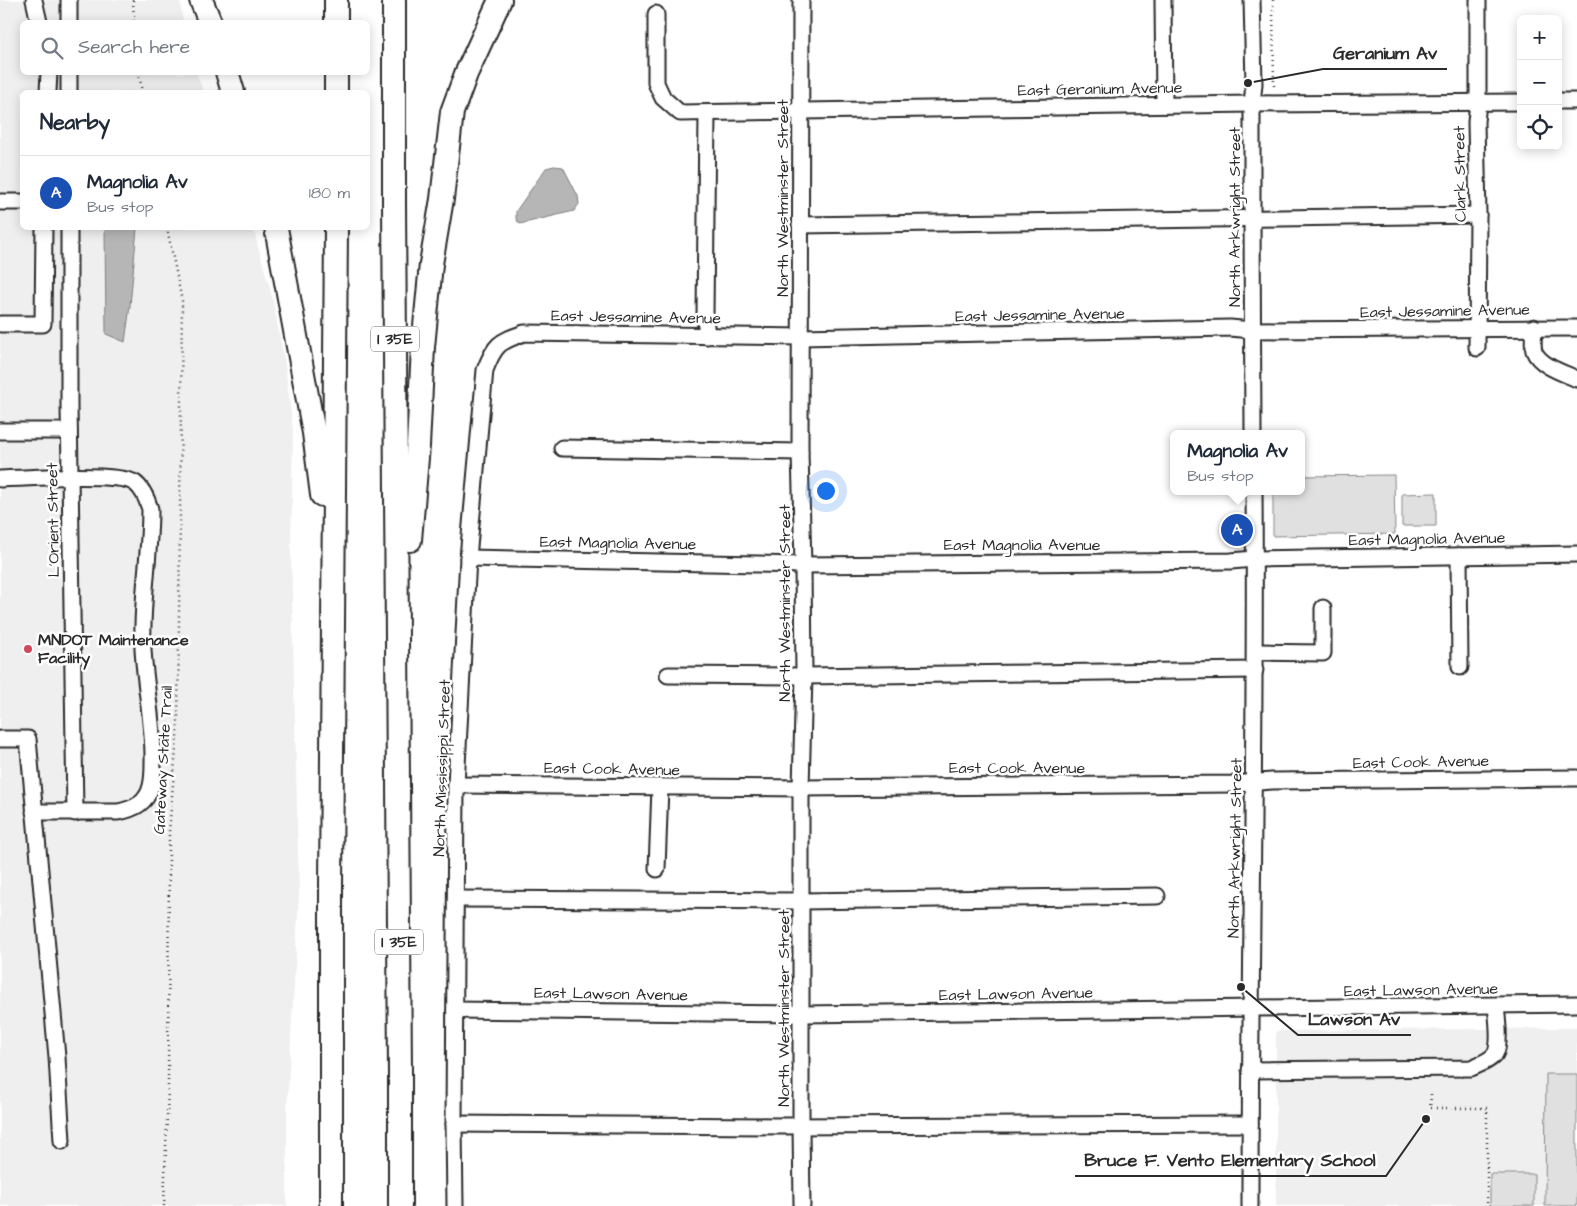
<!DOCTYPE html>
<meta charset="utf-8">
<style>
body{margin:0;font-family:"Architects Daughter",sans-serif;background:#f6f6f7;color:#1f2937}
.controls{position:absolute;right:15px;top:15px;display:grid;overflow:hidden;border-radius:8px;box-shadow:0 2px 12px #0003}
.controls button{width:45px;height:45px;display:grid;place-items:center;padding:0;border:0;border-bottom:1px solid #e0e1e3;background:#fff;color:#1f2937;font:25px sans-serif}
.you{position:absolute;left:825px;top:490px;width:18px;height:18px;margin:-12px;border:4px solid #fff;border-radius:50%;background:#1a73e8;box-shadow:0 0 0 8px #1a73e833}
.badge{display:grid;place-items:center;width:32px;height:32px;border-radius:50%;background:#d1495b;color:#fff;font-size:16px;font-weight:700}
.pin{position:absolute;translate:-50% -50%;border:2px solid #fff;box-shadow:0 1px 5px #0006}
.popup{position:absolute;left:1170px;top:430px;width:135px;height:65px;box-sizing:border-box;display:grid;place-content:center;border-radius:8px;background:#fff;filter:drop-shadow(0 1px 4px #0005);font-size:16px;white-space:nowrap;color:#747a83}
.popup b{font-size:19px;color:#1f2937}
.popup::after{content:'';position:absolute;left:50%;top:100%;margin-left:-10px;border:10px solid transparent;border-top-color:#fff}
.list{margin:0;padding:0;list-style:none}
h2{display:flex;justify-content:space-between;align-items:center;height:65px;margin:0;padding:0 20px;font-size:21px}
h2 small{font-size:16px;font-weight:400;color:#747a83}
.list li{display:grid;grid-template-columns:32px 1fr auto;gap:15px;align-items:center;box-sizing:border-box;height:75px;padding:0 20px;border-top:1px solid #e0e1e3}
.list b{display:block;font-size:19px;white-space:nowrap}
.list p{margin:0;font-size:16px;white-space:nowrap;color:#747a83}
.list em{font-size:16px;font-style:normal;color:#747a83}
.icon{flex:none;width:28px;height:28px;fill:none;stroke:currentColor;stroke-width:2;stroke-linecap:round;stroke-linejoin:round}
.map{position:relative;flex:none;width:1577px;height:1206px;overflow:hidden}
.search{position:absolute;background:#fff;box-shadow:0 2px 12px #0003;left:20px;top:20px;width:350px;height:55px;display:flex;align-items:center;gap:12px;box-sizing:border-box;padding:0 18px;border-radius:8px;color:#747a83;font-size:19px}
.panel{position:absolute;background:#fff;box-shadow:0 2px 12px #0003;left:20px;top:90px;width:350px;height:140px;border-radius:8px}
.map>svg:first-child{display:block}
</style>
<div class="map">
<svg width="1577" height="1206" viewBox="0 0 1577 1206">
<rect width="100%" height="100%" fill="#fff"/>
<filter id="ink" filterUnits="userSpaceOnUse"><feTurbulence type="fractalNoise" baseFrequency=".02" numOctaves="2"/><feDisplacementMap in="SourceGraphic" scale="10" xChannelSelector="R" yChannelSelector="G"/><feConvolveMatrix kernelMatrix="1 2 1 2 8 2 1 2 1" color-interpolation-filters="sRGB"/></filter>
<g filter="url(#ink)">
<!-- built -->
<g fill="#efefef">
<polygon points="0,0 180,0 183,22 22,22 22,72 196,73 204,92 22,92 22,228 253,228 272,296 285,364 293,431 291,551 299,895 287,1108 287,1206 0,1206"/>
<polygon points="1577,1028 1577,1206 1276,1206 1276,1031"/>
</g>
<!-- green -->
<g fill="#e0e0e0" stroke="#868686">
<polygon points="1394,475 1395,534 1273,536 1273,491 1301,491 1301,476"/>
<polygon points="1436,493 1436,526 1402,526 1402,494"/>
<polygon points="1546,1074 1577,1074 1577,1206 1545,1206"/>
<rect x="1490" y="1174" width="44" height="32"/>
</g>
<!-- water -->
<g fill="#b6b6b6" stroke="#7e7e7e">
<polygon points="554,166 563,167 578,196 579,204 574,211 520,224 516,219 516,211 546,168"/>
<polygon points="105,228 137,228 130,306 125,342 106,334"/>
</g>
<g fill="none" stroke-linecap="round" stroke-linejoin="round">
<defs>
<g id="minor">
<polyline points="34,0 39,22"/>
<polyline points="69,0 69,22"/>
<polyline points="801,0 800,452 803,565 804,676 801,788 801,1126 802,1206"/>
<polyline points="1163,0 1164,105"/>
<polyline points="1252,0 1254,84 1252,104 1252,217 1253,434"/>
<polyline points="656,14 656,83 663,98 680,113 1252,104 1521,102"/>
<polyline points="69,72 69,92"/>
<polyline points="48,92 49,72"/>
<polyline points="1558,101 1577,101"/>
<polyline points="0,202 22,202"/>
<polyline points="800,225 1478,215"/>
<polyline points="69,228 69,405 75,813"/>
<polyline points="0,324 43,324 44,228"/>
<path d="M1534,327C1534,335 1532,344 1534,351C1540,366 1564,373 1577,379"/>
<polyline points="707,336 705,317 707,113"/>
<polyline points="1477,348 1478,215 1476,122 1478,102 1478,0"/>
<polyline points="0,431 69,431"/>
<polyline points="562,448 800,452"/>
<path d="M0,479C23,478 120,472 135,483C143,489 147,499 150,509C150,556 141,603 143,649C145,687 154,725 153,763C153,770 153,778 151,786C147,803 134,809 118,812H34"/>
<polyline points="1459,556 1460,667"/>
<polyline points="468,558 803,565 1231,561 1254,559 1577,554"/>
<polyline points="1255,652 1323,653 1323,608"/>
<polyline points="668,675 804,676 1255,670"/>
<polyline points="0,739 28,739 57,1057 62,1141"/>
<polyline points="456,785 801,788 1233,784 1272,781 1577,778"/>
<polyline points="657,869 660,787"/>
<polyline points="456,899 802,901 1157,896"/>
<polyline points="455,1010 801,1014 1577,1004"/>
<path d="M1250,1070L1471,1068C1478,1065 1490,1061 1495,1054C1501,1044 1497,1017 1496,1006"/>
<polyline points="454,1124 782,1126 1250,1124"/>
<path d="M455,1206L454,1124L456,785L468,558L485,370C495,344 499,342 524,333L801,337L1230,328L1252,330L1577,328"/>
<path d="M1250,1206C1250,968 1256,729 1254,491"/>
</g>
<g id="highway">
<polyline points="201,0 210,22"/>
<polyline points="394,0 394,203 400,1072 400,1206"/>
<polyline points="336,22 336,0"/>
<polyline points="227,72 233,92"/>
<polyline points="336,92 336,72"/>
<polyline points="276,228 314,433 322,495"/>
<polyline points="410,540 418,446 423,347 431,264 442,199 452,112 466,74 500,0"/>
<polyline points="331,1206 331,887 336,228"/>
</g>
</defs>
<!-- minor casing -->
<use href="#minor" stroke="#2b2b2b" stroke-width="19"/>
<!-- highway casing -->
<use href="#highway" stroke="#2b2b2b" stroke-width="26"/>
<!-- path -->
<g stroke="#2b2b2b" stroke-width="2.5" stroke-dasharray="1 4" stroke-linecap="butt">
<polyline points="133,0 134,22"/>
<polyline points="1273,0 1274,88"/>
<polyline points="139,72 142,92"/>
<polyline points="1431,1094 1430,1108 1487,1108 1487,1206"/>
<polyline points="164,1206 168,1087 169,832 178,725 182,301 167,228"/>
</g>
<!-- minor -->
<use href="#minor" stroke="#fff" stroke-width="15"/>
<!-- highway -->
<use href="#highway" stroke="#fff" stroke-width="22"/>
</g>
</g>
<!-- markers -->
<circle fill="#d1495b" stroke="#fff" stroke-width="2" cx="28" cy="649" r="5"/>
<g text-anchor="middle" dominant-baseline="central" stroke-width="5" stroke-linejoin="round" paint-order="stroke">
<!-- shield labels -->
<g fill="#fff" stroke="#6b6b6b" stroke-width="1">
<rect x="371" y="326.5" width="48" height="25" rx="4"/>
<rect x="375" y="929.5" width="48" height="25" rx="4"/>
</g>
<g font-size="15" font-weight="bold" fill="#2b2b2b">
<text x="395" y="339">I 35E</text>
<text x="399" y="942">I 35E</text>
</g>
<!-- street labels -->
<g font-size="16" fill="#2b2b2b" stroke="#fff">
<text transform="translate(1100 89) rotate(-1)">East Geranium Avenue</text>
<text transform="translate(1460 174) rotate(-91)">Clark Street</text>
<text transform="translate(783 198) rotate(-90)">North Westminster Street</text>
<text transform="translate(1235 217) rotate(-90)">North Arkwright Street</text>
<text transform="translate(1445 311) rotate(-1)">East Jessamine Avenue</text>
<text transform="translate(1040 315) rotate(-1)">East Jessamine Avenue</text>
<text transform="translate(636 317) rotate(1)">East Jessamine Avenue</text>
<text transform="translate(53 520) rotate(-91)">L'Orient Street</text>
<text transform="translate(1427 539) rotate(-1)">East Magnolia Avenue</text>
<text transform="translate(618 543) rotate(1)">East Magnolia Avenue</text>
<text x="1022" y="545">East Magnolia Avenue</text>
<text transform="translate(785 603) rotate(-90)">North Westminster Street</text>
<text transform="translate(163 760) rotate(-87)">Gateway State Trail</text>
<text transform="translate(1421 762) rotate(-1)">East Cook Avenue</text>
<text transform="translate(442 768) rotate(-88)">North Mississippi Street</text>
<text x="1017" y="768">East Cook Avenue</text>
<text transform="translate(612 769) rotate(1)">East Cook Avenue</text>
<text transform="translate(1235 848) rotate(-89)">North Arkwright Street</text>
<text transform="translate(1421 990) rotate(-1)">East Lawson Avenue</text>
<text transform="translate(611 994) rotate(1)">East Lawson Avenue</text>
<text transform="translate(1016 994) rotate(-1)">East Lawson Avenue</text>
<text transform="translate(784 1008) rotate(-90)">North Westminster Street</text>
</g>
<!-- poi labels -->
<g font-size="16" font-weight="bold" fill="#2b2b2b" stroke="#fff" text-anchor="start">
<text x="38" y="640">MNDOT Maintenance<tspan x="38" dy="18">Facility</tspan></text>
</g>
</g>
<!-- callouts -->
<path fill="none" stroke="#2b2b2b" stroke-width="2" d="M1248 83L1323 69H1447M1241 987L1298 1035H1411M1426 1119L1386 1176H1075"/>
<g fill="#2b2b2b" stroke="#fff" stroke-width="2">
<circle cx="1248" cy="83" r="5"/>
<circle cx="1241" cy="987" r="5"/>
<circle cx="1426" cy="1119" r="5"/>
</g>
<g font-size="18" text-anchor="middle" font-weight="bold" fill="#2b2b2b" stroke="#fff" stroke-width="5" stroke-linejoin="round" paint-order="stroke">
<text x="1385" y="59">Geranium Av</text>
<text x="1354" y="1025">Lawson Av</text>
<text x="1230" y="1166">Bruce F. Vento Elementary School</text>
</g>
</svg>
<div class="controls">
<button>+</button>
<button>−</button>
<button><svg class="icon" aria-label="locate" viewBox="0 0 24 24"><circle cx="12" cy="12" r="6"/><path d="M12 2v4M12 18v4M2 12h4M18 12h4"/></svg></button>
</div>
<div class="you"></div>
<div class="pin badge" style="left:1237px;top:530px;background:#1a4fb4">A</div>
<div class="popup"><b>Magnolia Av</b>Bus stop</div>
<div class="search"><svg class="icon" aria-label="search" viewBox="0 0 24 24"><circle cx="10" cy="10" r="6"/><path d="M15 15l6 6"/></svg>Search here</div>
<section class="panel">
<h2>Nearby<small></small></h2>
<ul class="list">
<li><span class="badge" style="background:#1a4fb4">A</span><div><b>Magnolia Av</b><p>Bus stop</p></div><em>180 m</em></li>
</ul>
</section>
</div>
